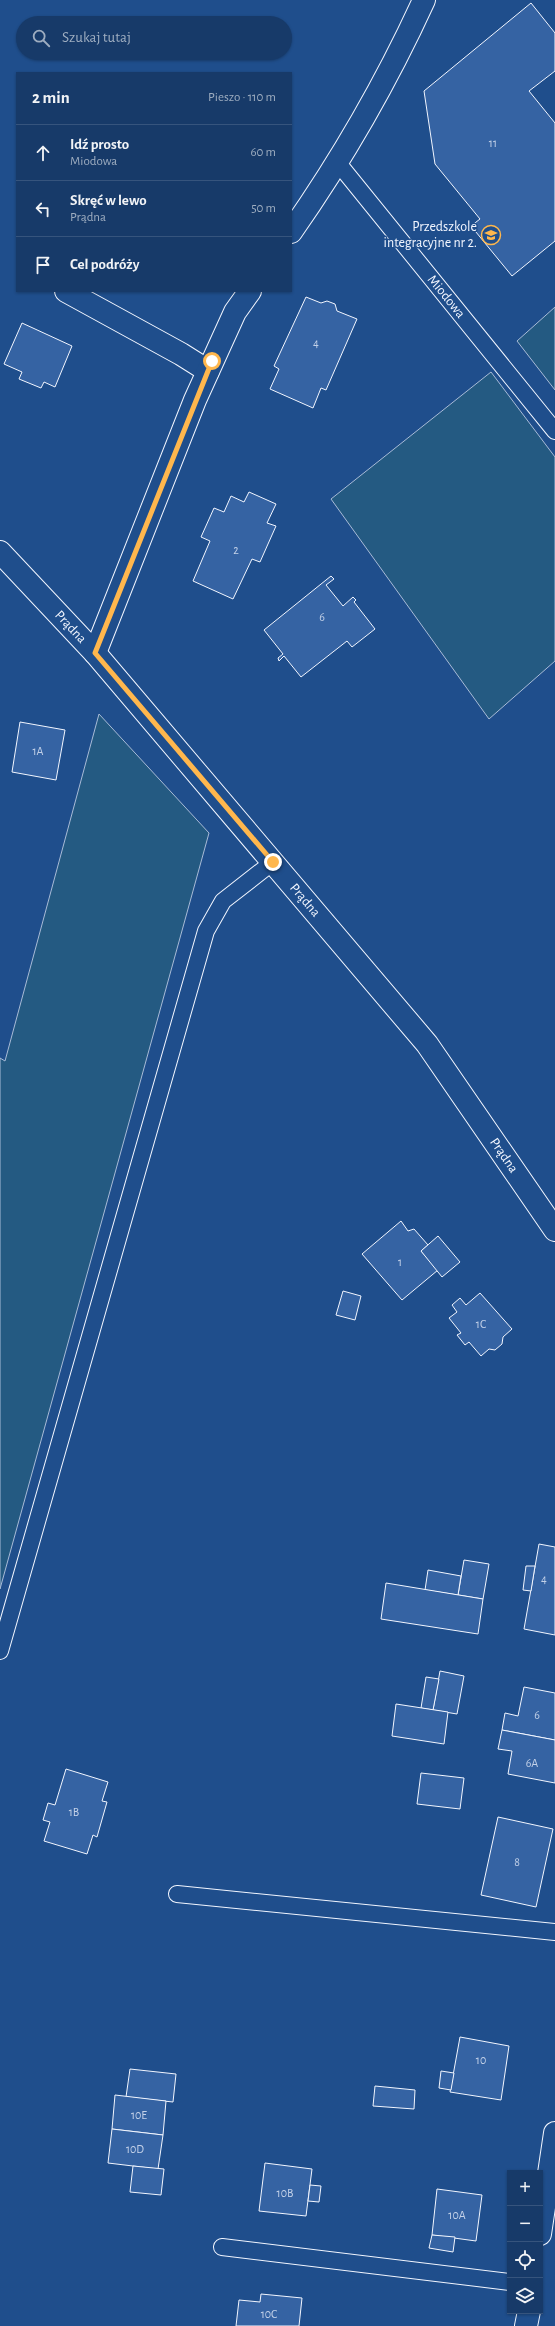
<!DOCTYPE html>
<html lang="pl">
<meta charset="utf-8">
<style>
body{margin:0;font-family:"Alegreya Sans",sans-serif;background:#20416f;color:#f1f3f6}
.controls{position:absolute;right:12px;bottom:12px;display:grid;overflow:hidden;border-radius:0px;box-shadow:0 1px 3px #0004}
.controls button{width:36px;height:36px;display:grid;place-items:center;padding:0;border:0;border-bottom:1px solid #36547d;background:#173a69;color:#f1f3f6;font:20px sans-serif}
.stop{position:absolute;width:12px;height:12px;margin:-9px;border:3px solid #ffb74d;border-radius:50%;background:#fff}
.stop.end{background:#ffb74d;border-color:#fff;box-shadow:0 1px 4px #0008}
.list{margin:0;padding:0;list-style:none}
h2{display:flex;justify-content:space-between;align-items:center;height:52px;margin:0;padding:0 16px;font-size:17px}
h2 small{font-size:13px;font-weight:400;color:#9eadc0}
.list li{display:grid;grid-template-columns:26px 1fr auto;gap:12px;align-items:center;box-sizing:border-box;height:56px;padding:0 16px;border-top:1px solid #36547d}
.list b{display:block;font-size:15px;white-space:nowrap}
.list p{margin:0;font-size:13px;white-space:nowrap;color:#9eadc0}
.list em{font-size:13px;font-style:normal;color:#9eadc0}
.icon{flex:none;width:22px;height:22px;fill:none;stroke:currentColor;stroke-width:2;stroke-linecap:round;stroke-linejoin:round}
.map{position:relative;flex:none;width:555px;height:2326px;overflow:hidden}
.search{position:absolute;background:#173a69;box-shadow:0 1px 3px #0004;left:16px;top:16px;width:276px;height:44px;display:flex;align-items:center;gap:10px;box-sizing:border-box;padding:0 14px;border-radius:22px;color:#9eadc0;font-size:15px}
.panel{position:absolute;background:#173a69;box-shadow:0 1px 3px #0004;left:16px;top:72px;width:276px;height:220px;border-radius:0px}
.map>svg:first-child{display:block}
</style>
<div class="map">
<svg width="555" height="2326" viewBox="0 0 555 2326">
<rect width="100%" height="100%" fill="#1f4e8c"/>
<!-- green -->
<g fill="#245a82" stroke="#a8bbd7">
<polygon points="555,307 555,390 517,341"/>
<polygon points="491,372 555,457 555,661 489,719 331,499"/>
<polygon points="99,714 209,833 0,1589 0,1058 5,1061"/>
</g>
<!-- building -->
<g fill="#3563a3" stroke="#f2f6ff">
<polygon points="531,3 555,33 555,71 529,91 555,123 555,241 512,276 471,226 480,219 435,164 424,91"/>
<polygon points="306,297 321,303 327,301 335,304 337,311 357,319 326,390 321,388 313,408 270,389 279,369 274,366"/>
<polygon points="22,323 72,346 55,387 44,382 41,388 19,379 22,372 4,364"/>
<polygon points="249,492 276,504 267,523 276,526 260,562 252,559 233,599 193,581 210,541 201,537 214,508 224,512 231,496 244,502"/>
<polygon points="331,576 334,579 326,585 343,606 353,597 356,600 354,602 375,629 352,647 347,641 301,677 284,656 279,661 278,658 283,654 264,630"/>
<polygon points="20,722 65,730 56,780 12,772"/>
<polygon points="401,1221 408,1231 414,1229 428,1245 421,1251 438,1270 402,1300 362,1254"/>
<polygon points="438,1236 460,1262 442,1277 421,1251"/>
<polygon points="343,1291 361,1296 355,1320 336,1315"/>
<polygon points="480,1293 512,1329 503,1337 502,1344 495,1350 489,1349 481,1356 469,1342 465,1345 457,1335 461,1333 449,1318 457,1312 452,1305 460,1298 466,1305"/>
<polygon points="539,1544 555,1547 555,1635 524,1629"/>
<polygon points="464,1560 489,1564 483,1599 458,1595"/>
<polygon points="526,1566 535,1566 531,1591 523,1590"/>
<polygon points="428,1570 461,1576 458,1595 425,1590"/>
<polygon points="386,1583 483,1599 478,1634 381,1619"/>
<polygon points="440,1671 464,1676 457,1714 433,1710"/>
<polygon points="426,1677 439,1679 433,1710 421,1708"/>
<polygon points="524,1687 555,1693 555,1740 502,1730 505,1713 518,1716"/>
<polygon points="396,1704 448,1712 444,1744 392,1736"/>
<polygon points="502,1730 555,1740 555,1783 508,1774 512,1751 498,1749"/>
<polygon points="66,1769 108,1782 102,1801 107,1802 97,1837 93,1835 87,1854 44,1841 50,1822 43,1820 48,1803 55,1805"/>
<polygon points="421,1773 464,1778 460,1809 417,1804"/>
<polygon points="498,1817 553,1829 536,1907 481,1895"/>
<polygon points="460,2037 509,2046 501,2100 450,2092"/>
<polygon points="130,2069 176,2074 173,2102 126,2097"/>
<polygon points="441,2071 454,2073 451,2090 439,2088"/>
<polygon points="375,2086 415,2090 414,2109 373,2106"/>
<polygon points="115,2095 166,2101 163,2135 112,2129"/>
<polygon points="112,2129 163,2135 158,2169 108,2163"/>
<polygon points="265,2163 312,2169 306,2216 259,2211"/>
<polygon points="133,2166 164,2169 161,2195 130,2192"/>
<polygon points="310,2185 321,2186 319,2202 308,2201"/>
<polygon points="437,2189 482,2195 476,2241 432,2235"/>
<polygon points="432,2235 455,2237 453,2252 429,2248"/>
<polygon points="261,2294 302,2298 299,2326 236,2326 239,2300 260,2302"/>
</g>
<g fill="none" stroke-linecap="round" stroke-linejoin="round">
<defs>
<g id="service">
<path id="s1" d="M338,163L555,431"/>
<polyline points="0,1651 206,931 223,901 273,862"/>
<polyline points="177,1894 555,1932"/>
<polyline points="222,2247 510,2282"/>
</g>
<g id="minor">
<path d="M291,232C342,159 387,81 424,0"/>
<polyline points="66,291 181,354 208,371"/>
<path id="s2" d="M0,552L95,653L427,1044L555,1230"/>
<polyline points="95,653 195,400 235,312 250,291"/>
</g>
<g id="tertiary">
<polyline points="540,2234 555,2133"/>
<polyline points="526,2326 529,2311"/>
</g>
</defs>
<!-- service casing -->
<use href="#service" stroke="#f2f6ff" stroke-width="18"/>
<!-- minor casing -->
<use href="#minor" stroke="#f2f6ff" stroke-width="24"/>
<!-- tertiary casing -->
<use href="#tertiary" stroke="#f2f6ff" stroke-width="24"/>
<!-- service -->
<use href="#service" stroke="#1f4e8c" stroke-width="16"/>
<!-- minor -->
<use href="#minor" stroke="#1f4e8c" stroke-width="22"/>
<!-- tertiary -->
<use href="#tertiary" stroke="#1f4e8c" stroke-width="22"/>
</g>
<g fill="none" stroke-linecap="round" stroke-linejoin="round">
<!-- route -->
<polyline stroke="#ffb74d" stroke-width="5" points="212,361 95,653 273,862"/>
</g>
<!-- icons -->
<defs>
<symbol id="school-ring" viewBox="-11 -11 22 22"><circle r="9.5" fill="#1f4e8c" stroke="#ffb74d" stroke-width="1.5"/><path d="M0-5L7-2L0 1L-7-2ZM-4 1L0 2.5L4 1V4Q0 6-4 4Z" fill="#ffb74d"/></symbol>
</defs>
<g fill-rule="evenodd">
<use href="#school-ring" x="480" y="224" width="22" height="22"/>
</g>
<g text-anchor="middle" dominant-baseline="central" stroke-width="3" stroke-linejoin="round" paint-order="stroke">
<!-- number labels -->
<g font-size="12" fill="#c3d1e8">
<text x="493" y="143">11</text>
<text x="316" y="343">4</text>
<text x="236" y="550">2</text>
<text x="322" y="617">6</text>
<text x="38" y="751">1A</text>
<text x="400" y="1262">1</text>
<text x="481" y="1324">1C</text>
<text x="544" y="1579">4</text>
<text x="537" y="1715">6</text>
<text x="532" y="1763">6A</text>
<text x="74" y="1812">1B</text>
<text x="517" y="1862">8</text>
<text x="481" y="2060">10</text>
<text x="139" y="2115">10E</text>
<text x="135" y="2149">10D</text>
<text x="285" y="2193">10B</text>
<text x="457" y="2215">10A</text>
<text x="269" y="2314">10C</text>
</g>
<!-- poi labels -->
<g font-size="14" fill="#f2f6ff" stroke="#1f4e8c" text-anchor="end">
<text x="477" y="227">Przedszkole<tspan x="477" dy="16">integracyjne nr 2.</tspan></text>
</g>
<!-- street labels -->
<g font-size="14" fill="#f2f6ff" stroke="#1f4e8c">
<text stroke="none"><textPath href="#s1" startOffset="172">Miodowa</textPath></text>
<text stroke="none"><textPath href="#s2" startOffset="103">Prądna</textPath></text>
<text stroke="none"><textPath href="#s2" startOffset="463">Prądna</textPath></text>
<text stroke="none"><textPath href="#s2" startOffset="787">Prądna</textPath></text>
</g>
</g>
</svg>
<div class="controls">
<button>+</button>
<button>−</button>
<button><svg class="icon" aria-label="locate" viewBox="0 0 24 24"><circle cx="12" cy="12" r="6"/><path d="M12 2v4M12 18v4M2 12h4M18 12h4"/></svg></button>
<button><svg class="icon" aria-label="layers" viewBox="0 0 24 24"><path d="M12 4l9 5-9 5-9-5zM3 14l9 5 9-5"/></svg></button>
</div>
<div class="stop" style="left:212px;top:361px"></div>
<div class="stop end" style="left:273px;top:862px"></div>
<div class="search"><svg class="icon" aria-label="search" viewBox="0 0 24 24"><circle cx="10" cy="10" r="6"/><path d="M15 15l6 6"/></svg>Szukaj tutaj</div>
<section class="panel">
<h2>2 min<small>Pieszo · 110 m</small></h2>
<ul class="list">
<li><svg class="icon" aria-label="ahead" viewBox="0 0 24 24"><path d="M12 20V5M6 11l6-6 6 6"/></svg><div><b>Idź prosto</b><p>Miodowa</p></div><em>60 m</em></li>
<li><svg class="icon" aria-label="left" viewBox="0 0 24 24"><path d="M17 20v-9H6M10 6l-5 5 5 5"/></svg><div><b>Skręć w lewo</b><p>Prądna</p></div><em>50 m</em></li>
<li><svg class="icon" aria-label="arrive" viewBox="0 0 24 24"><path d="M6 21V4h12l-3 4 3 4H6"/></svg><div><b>Cel podróży</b></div></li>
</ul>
</section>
</div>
